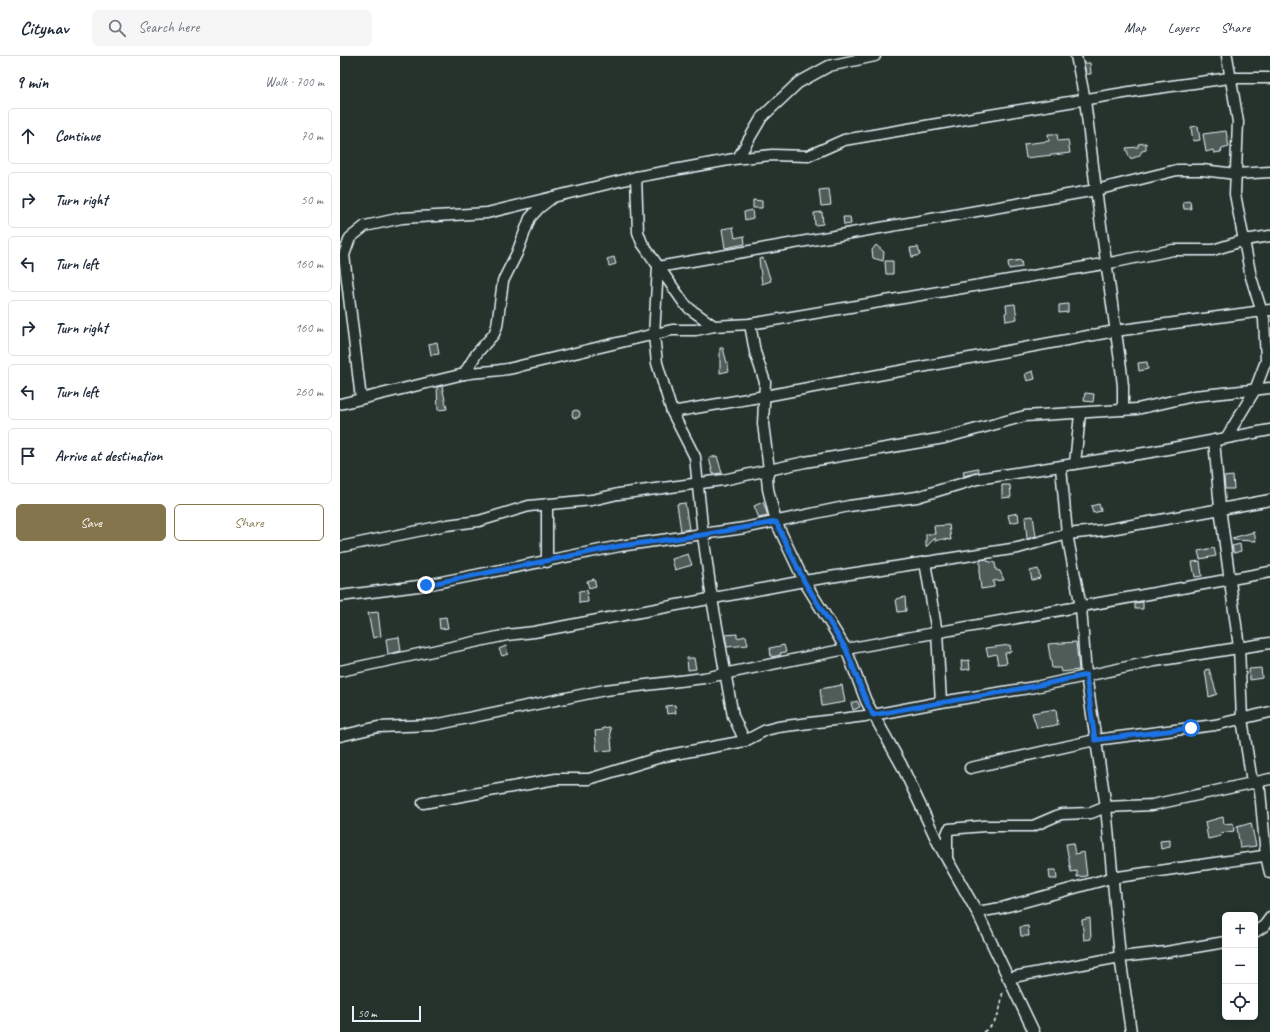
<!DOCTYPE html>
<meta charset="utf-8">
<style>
body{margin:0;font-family:Caveat,sans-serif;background:#f6f6f7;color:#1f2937}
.controls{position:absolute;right:12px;bottom:12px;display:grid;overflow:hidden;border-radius:6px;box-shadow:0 2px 10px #0003}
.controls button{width:36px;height:36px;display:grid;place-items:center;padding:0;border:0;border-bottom:1px solid #e0e1e3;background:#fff;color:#1f2937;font:20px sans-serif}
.scale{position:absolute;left:12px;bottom:10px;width:69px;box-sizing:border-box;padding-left:4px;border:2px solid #e8f1f8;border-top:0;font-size:11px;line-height:14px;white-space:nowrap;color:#e8f1f8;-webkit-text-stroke:3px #26332d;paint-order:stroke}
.stop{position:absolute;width:12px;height:12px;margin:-9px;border:3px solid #1a73e8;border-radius:50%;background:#fff}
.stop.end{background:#1a73e8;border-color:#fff;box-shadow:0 1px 4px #0008}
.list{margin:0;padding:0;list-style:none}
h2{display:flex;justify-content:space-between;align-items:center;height:52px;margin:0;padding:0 16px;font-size:17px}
h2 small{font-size:13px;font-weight:400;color:#747a83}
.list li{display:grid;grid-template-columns:26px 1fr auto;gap:12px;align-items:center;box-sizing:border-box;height:56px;margin:0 8px 8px;padding:0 8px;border:1px solid #e0e1e3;border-radius:6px}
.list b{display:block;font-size:15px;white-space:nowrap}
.list em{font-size:13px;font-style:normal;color:#747a83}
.actions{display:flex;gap:8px;padding:12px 16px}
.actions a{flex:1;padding:9px 0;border:1px solid #84754c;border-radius:6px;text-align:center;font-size:14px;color:#84754c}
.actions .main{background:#84754c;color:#fff}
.icon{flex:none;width:22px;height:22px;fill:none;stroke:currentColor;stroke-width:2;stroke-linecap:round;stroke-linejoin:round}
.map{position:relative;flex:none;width:930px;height:976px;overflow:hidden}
header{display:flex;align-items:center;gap:24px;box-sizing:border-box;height:56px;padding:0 20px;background:#fff;border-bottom:1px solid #e0e1e3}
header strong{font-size:19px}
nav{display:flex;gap:22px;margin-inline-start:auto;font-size:14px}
.search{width:280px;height:36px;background:#f6f6f7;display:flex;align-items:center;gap:10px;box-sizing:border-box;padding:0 14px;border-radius:6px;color:#747a83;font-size:15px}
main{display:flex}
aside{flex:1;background:#fff}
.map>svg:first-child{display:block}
</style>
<header>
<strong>Citynav</strong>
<div class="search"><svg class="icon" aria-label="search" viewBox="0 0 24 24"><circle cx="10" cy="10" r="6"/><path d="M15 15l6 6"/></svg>Search here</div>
<nav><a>Map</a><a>Layers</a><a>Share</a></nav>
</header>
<main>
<aside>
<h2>9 min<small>Walk · 700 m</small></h2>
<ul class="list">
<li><svg class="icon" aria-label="ahead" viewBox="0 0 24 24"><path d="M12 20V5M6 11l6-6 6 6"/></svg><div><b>Continue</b></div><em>70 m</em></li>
<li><svg class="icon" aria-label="right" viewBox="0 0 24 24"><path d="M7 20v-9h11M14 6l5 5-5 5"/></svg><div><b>Turn right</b></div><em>50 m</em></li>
<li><svg class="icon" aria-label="left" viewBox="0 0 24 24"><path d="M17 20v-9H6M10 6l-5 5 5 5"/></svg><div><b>Turn left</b></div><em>160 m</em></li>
<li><svg class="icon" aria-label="right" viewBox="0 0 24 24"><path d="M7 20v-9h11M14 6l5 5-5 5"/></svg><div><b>Turn right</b></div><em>160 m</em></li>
<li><svg class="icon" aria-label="left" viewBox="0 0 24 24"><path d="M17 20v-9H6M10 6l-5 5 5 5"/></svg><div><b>Turn left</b></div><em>260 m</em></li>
<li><svg class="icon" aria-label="arrive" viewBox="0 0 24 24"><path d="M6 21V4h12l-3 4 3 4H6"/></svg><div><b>Arrive at destination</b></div></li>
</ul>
<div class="actions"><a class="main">Save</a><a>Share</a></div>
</aside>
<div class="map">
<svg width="930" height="976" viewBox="0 0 930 976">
<rect width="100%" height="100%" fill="#26332d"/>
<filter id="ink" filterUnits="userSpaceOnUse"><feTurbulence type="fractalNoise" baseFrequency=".025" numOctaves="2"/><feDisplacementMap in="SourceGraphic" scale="8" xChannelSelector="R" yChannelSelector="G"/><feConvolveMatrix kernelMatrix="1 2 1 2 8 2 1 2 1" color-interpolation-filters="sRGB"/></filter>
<g filter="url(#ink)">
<!-- building -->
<g fill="#505c59" stroke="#e8f1f8">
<polygon points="744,7 750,7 751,18 746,18"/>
<polygon points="858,70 860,84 853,85 851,71"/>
<polygon points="886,75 889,91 882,93 881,96 874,97 873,94 866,96 863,78"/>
<polygon points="708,78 717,78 718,85 728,84 730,97 686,102 684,88 709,85"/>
<polygon points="806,87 806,94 802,95 799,100 790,103 786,92 798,91 798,88"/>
<polygon points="489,133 491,149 481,150 479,134"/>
<polygon points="413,144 422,145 422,152 413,152"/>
<polygon points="850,145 851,153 844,153 843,146"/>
<polygon points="412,154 413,162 405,164 404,156"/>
<polygon points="482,156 483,168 475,169 474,157"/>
<polygon points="503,161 510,161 511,168 504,169"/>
<polygon points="393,171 395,182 404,180 405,188 385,192 382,173"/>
<polygon points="536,189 544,196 543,205 533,202 532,194"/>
<polygon points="578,191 580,199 572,201 570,192"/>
<polygon points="274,201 276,208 269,210 267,203"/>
<polygon points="423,202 431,225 422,228 419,203"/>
<polygon points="681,204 682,211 669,213 668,206"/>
<polygon points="545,205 553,205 553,218 546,218"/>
<polygon points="675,248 677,263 666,265 665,257 667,256 666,249"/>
<polygon points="728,248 728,256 719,257 719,249"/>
<polygon points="97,286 99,298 91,299 89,288"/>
<polygon points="380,292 383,292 389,315 380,317"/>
<polygon points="807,306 808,313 799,315 798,307"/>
<polygon points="693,315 695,323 687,325 685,318"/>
<polygon points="102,330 107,353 98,354 97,331"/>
<polygon points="745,337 754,338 753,346 744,345"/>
<circle cx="236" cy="358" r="4"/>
<polygon points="377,400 382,417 373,418 369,402"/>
<polygon points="638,412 639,416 624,420 623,415"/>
<polygon points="893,420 894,433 885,433 884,421"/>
<polygon points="662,429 670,429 671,441 662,442"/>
<polygon points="423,446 428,460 419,462 414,450"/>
<polygon points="345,447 349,473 341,475 337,448"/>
<polygon points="759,448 761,455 753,457 751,450"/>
<polygon points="678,457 679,465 670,467 668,459"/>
<polygon points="693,460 696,480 687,483 685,461"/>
<polygon points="609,469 611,484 603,483 595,485 595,482 586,491 586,478 595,478 594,470"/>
<polygon points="914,476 916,485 893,484 892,482"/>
<polygon points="900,488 901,495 894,497 892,490"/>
<polygon points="874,492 876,500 860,503 858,495"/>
<polygon points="348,498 352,509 335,514 332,503"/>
<polygon points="647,503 647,505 655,507 656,514 660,515 664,524 653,525 654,531 641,533 639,515 640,515 640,504"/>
<polygon points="860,505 862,520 855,521 852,506"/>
<polygon points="698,513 700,522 692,524 690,515"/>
<polygon points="254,523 256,530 249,532 247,525"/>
<polygon points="247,534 248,546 239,547 239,535"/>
<polygon points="565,541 566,555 558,556 556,543"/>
<polygon points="803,546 803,553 795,553 795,547"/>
<polygon points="38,556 41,580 33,582 28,557"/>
<polygon points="106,561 108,572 100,573 99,562"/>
<polygon points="397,578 397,582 406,580 408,589 387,591 385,579"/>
<polygon points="59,581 61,595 48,598 46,583"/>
<polygon points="736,586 739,614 721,616 720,612 712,612 708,588"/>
<polygon points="444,589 446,596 440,597 441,599 431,601 430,592"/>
<polygon points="670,589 671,596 665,597 667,607 658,608 656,598 648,600 646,592"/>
<polygon points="166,590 168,598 162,600 159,593"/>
<polygon points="347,602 354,602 356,613 348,614"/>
<polygon points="629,604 630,613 622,614 621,605"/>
<polygon points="921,612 922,622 910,624 909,613"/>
<polygon points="869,613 877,638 869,641 865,614"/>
<polygon points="502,629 505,646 482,650 480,633"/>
<polygon points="517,645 520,651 513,654 511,647"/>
<polygon points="335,649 336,657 327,658 326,650"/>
<polygon points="716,653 718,669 697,672 692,657"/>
<polygon points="270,671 272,694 257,695 255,675 263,674 263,672"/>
<polygon points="883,761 884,768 893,767 894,775 880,777 881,780 868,783 865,766"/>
<polygon points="911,767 916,790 900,792 897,771"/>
<polygon points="830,784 830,791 821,793 820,785"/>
<polygon points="733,787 735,798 744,796 747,820 737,821 737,815 731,816 726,788"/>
<polygon points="709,814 716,814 717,823 710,823"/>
<polygon points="750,862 751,883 744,884 742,864"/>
<polygon points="688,870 689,880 681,880 680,871"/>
</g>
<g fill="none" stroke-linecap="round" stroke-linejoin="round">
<defs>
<g id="minor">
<polyline points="736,0 745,44 756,134 837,114 862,114 896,118 930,116"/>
<polyline points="398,102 422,61 458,27 489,10 535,0"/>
<polyline points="296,121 298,176 302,187 344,247 350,253 374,270 410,268 775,206 833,194 873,194 905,184 930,180"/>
<polyline points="213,141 296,121 394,103 432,99 468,100 504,84 638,61 796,35 889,22 930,22"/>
<polyline points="410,268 415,296 425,326 423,368 429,413 427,422 428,433 436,466 464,525 506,593 526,645 562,710 599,789 637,856 694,976"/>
<path d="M124,318C143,315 162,316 180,310L332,274H356L374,270"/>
<polyline points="0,348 124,318 137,297 154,278 157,270 163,225 177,197 190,162 199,152 213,141 147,157 62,162 25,170 10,182 4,199 21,343"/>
<polyline points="332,356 425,340 775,275 930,254"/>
<polyline points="886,382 915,334 926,305 924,263 911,221 895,138 898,66 887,0"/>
<polyline points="874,384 880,452 899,591 902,663 912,726 918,730 920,735 926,800 930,817"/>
<polyline points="735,408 740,358"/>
<polyline points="721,411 727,478 741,551 746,619 766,751 780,901 791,976"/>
<polyline points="0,491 107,469 139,465 189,450 252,444 278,438 383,424 465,406 604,382 685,360 797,353 854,340 930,332"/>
<polyline points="207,506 207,448"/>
<polyline points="585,506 597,577 601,646"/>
<polyline points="0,540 86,529 280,490 404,472 509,450 577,441 637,423 811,396 930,374"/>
<polyline points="0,615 167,579 194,576 464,525 678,492 727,478 765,474 930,444"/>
<polyline points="0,680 38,671 94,669 265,634 364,622 506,593 930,516"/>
<polyline points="405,685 393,660 372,543 363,479 355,401 332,356 317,307 314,279 318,211 756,134 781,312 783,330 783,354"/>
<polyline points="630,712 755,684 875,669 930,656"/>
<polyline points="83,747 216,723 249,723 324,700 405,685 426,674 438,671 533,659 601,646 695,631 815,605 930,587"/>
<polyline points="607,801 607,778 609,773 644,770 693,770 721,758 751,757 766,751 812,749 930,723"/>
<polyline points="637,856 661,852 771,822 930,799"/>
<polyline points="915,876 924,870 930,862"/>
<polyline points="668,922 780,901 826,896 885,886"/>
</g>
</defs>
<!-- minor casing -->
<use href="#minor" stroke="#e8f1f8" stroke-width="13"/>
<!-- path -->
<path stroke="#e8f1f8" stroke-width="1.5" stroke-dasharray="4 3" stroke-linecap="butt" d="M643,976C659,967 661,951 663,933"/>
<!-- minor -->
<use href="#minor" stroke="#26332d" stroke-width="10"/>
</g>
</g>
<g fill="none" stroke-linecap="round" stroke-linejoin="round" filter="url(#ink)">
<!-- route -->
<path stroke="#1a73e8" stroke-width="5" d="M86,529L280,490L362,479L436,466L464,525L506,593L526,645L533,659C604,645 676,636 746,619L755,684L851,672"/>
</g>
</svg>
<div class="controls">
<button>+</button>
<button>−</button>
<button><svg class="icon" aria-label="locate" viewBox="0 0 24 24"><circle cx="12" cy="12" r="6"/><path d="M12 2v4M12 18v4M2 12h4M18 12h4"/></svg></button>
</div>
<div class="scale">50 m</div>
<div class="stop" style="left:851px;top:672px"></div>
<div class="stop end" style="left:86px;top:529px"></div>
</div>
</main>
